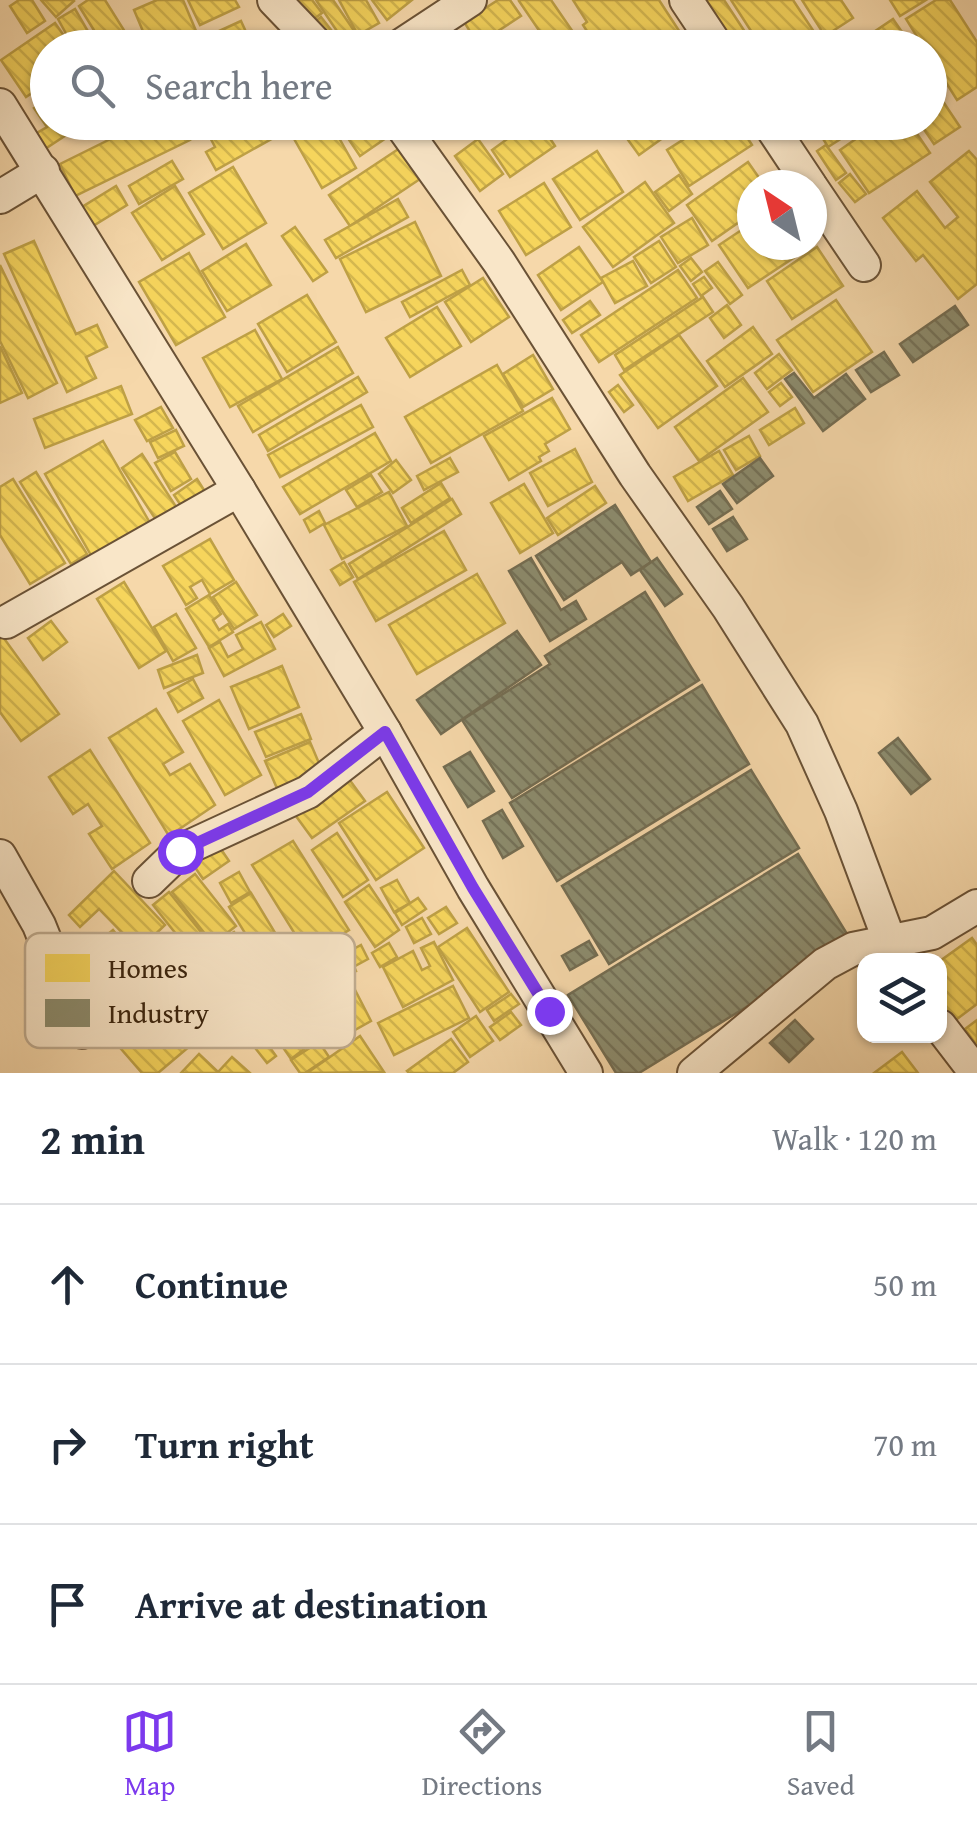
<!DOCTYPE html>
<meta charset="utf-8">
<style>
body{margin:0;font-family:"Gentium Book Plus",serif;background:#f2f2f3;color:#1f2937}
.controls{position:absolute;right:30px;bottom:30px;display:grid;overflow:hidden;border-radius:20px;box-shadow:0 2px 8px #0004}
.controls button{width:90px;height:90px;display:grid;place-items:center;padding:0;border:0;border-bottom:2px solid #e0e1e3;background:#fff;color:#1f2937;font:50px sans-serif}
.compass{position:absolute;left:737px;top:170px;width:90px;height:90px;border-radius:50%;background:#fff;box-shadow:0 2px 8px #0004;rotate:325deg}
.stop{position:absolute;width:30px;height:30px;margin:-22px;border:8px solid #7c3aed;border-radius:50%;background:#fff}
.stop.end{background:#7c3aed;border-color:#fff;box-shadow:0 2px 10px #0008}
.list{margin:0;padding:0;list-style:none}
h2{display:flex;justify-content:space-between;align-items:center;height:130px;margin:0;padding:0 40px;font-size:42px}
h2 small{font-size:32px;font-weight:400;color:#747a83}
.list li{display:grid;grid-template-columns:65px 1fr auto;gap:30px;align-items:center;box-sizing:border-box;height:160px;padding:0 40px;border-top:2px solid #e0e1e3}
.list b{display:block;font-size:38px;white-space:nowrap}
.list em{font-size:32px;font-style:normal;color:#747a83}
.icon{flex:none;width:55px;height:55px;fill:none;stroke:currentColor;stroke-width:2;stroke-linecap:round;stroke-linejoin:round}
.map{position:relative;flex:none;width:977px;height:1073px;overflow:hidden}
.search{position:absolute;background:#fff;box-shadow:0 2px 8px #0004;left:30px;right:30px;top:30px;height:110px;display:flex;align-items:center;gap:25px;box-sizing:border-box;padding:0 35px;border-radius:55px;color:#747a83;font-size:38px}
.sheet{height:610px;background:#fff}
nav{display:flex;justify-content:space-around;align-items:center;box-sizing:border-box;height:140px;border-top:2px solid #e0e1e3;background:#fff;font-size:28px;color:#747a83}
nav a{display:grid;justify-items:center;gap:5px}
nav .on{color:#7c3aed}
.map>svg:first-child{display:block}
</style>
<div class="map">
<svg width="977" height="1073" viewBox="0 0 977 1073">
<defs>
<pattern id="homes-back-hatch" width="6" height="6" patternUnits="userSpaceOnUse" patternTransform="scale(2.5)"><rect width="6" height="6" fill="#f6d55c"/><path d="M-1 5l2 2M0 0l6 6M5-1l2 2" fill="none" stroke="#d4b74f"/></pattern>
<pattern id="industry-back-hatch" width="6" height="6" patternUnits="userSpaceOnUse" patternTransform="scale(2.5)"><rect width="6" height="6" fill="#8c8c6e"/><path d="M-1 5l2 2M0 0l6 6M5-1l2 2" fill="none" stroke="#747259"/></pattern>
</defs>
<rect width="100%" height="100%" fill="#f6d8aa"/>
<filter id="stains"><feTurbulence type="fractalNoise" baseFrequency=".002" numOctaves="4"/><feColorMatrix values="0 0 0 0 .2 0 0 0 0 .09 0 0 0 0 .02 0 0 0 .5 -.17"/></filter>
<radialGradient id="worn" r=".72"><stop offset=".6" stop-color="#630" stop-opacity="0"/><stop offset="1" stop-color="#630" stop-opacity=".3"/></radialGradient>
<!-- homes -->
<g fill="url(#homes-back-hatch)" stroke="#bea045" stroke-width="2.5">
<polygon points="19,0 32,0 45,21 27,33 10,6"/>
<polygon points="41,0 73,0 74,1 56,17"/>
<polygon points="88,0 105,0 127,35 105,48 79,6"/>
<polygon points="157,0 183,0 196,31 160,48 150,48 134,10"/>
<polygon points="188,0 235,0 239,7 200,25"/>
<polygon points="284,0 312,0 322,13 303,27"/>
<polygon points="316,0 333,0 357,35 345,43"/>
<polygon points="339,0 366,0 379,23 358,35"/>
<polygon points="372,0 412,0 387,20"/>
<polygon points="498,0 510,0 521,16 478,44 464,22"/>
<polygon points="521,0 551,0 584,48 551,48 519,1"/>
<polygon points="573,0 659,0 685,40 674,48 598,48 583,25 587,22"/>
<polygon points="705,0 724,0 751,41 741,48 737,48"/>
<polygon points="731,0 793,0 824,47 762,48"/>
<polygon points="802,0 841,0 853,18 825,36"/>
<polygon points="890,0 926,0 900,16"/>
<polygon points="936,0 950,0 977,42 977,87 957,100 930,57 930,48 924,48 906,19"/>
<polygon points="75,9 97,47 95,48 74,48 58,19"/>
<polygon points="321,17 342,44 338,48 326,48 309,26"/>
<polygon points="893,19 913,48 875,48 868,36"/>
<polygon points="241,21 251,43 241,48 182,48"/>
<polygon points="55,23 72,47 48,48 48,82 26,97 1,60"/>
<polygon points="930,82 960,127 934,144 919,122 930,122"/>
<polygon points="48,99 48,122 86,122 45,149 35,134 47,127 34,108"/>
<polygon points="145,122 181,122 190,140 75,196 60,164"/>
<polygon points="206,122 302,122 216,170 206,152 215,147 203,124"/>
<polygon points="318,122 330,122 356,168 322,188 293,137"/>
<polygon points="337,122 379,122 389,136 360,156"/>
<polygon points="531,122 539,122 555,146 510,177 492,150"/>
<polygon points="615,122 685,122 639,155"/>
<polygon points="711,122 737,122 752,145 689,186 667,150"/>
<polygon points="813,122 867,122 828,147"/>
<polygon points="880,122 909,122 930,153 869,193 840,150"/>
<polygon points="478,139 503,174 480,191 455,156"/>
<polygon points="826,145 846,173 836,180 817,151"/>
<polygon points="400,148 420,179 350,226 329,195"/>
<polygon points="597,151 623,192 580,220 553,179"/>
<polygon points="969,151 977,160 977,284 958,299 923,255 916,261 883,218 917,191 945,228 958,217 930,182"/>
<polygon points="172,161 183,179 139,204 129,186"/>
<polygon points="748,162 764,185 752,185 752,213 712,241 687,205"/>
<polygon points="233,167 266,223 223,249 189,193"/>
<polygon points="850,174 866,194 855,202 839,183"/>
<polygon points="679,175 692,194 669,211 655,192"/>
<polygon points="645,182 674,223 613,267 583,227"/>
<polygon points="544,183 571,227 526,255 499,211"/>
<polygon points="116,186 127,205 93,226 82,207"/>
<polygon points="175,186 204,234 162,260 132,213"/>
<polygon points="398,199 408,217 336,258 325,240"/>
<polygon points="692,218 708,245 678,263 661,237"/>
<polygon points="415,222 441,276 366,312 340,259"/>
<polygon points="752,223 752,245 804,245 807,249 748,288 719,245"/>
<polygon points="295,227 327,272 313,281 282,236"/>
<polygon points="34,241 76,334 97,325 107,347 86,357 96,378 67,392 4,254"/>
<polygon points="659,241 676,267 651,283 634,257"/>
<polygon points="246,244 271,285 227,311 202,271"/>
<polygon points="579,247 603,282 561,310 538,275"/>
<polygon points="817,247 843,286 792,319 767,281"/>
<polygon points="189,253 225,317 176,345 139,282"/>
<polygon points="691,258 702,272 691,281 680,266"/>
<polygon points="633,261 647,286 615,303 601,278"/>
<polygon points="718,262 742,295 730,304 705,271"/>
<polygon points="0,265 57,383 28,398 0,341"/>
<polygon points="462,270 470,285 410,317 402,302"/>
<polygon points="678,270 697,298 599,362 581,335"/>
<polygon points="704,277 712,288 701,296 693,284"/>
<polygon points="483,278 509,317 471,342 445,302"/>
<polygon points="307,295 336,342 287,372 258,324"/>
<polygon points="703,297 713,312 624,370 615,355"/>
<polygon points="836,300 872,352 813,392 777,340"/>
<polygon points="590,301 600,315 572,333 563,320"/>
<polygon points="727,305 741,325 724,338 710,318"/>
<polygon points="437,307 461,346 410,377 386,338"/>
<polygon points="753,327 772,354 725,387 707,361"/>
<polygon points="255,330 282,379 230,407 203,358"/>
<polygon points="679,335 717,386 658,428 620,375"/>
<polygon points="0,346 22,393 0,403"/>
<polygon points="338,347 353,373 253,432 238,406"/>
<polygon points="779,354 792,370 767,389 755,373"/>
<polygon points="533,355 553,389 523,407 503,374"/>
<polygon points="497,365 523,411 431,463 405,417"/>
<polygon points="358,377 367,392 268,451 259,435"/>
<polygon points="743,378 768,412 699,461 675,427"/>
<polygon points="781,383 792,397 780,406 769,392"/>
<polygon points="618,385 633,405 624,412 609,392"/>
<polygon points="121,386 132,414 45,448 34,419"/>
<polygon points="552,398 570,429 545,444 549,451 539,457 541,461 509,480 484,436"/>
<polygon points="361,405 373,427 280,477 268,455"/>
<polygon points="161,407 173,428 147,441 135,420"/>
<polygon points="795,408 804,423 769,445 760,430"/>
<polygon points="176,430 184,446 158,458 150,442"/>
<polygon points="375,433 391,461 300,514 283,487"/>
<polygon points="749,436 760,456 736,470 724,450"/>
<polygon points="103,441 150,523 92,557 45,474"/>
<polygon points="575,449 592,482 548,506 530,473"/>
<polygon points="719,451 733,475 688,501 674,477"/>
<polygon points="175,452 191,479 171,491 155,463"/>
<polygon points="142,454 180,513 160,526 122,468"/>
<polygon points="450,458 458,472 424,490 417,476"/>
<polygon points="396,460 411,480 393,493 379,474"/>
<polygon points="36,472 87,554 71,564 20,482"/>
<polygon points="371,475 382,492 357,507 346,490"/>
<polygon points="13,479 65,563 30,584 0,535 0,487"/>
<polygon points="197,479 209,498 186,513 174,495"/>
<polygon points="441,483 450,498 411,523 402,508"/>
<polygon points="524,484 553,533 520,553 491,503"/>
<polygon points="595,486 606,503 558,535 547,518"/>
<polygon points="389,492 407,526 342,559 324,525"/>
<polygon points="452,499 461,514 358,579 349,564"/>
<polygon points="319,511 325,523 310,532 304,520"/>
<polygon points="444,531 466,570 376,621 354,582"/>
<polygon points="210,539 234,580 210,594 202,580 190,587 197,598 186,605 163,566"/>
<polygon points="344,562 353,577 340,585 331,570"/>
<polygon points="477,574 505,623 417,674 389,625"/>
<polygon points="124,582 166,651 139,668 97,599"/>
<polygon points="236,582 257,615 234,629 213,597"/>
<polygon points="209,595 221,614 213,620 219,630 228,624 233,632 209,647 186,609"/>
<polygon points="176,614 196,648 173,661 154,627"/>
<polygon points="283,614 291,626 274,637 266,625"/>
<polygon points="51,621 67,642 43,660 28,638"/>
<polygon points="261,622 275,649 224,676 209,648 220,642 228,657 243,649 236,635"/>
<polygon points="0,633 59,714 21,741 0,712"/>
<polygon points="197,655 203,673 164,688 158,670"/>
<polygon points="282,666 299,707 249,729 231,687"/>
<polygon points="193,679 203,698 178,712 168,693"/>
<polygon points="219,700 261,775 225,795 183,721"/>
<polygon points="156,709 183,752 163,764 170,775 190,764 215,805 169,836 109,738"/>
<polygon points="301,714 311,739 266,757 255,732"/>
<polygon points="310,742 324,775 280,795 265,761"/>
<polygon points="90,750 150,843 112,869 89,834 102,826 88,804 73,814 49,777"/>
<polygon points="346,775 365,801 312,838 293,812"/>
<polygon points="387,792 424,848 376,880 339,823"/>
<polygon points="337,833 368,880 343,897 312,850"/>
<polygon points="214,839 229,861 203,879 188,857"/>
<polygon points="293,841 349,930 308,955 252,865"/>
<polygon points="114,871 165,925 139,950 99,909 80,927 69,915"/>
<polygon points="239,872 250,892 231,903 220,883"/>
<polygon points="195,874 236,926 213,944 172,892"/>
<polygon points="397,880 410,903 394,912 381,888"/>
<polygon points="369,885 399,930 375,947 345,902"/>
<polygon points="169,892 209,942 192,954 153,905"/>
<polygon points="251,893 303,979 281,992 229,907"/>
<polygon points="418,898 426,909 402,925 395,913"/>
<polygon points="446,907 457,923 439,934 428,918"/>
<polygon points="422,918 431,934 414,943 406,927"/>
<polygon points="467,928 509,992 480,1012 438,947"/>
<polygon points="113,930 147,972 121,994 87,951"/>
<polygon points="234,932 242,944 225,955 217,943"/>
<polygon points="972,938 977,945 977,1004 953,1022 940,1004 940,961"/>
<polygon points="434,942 453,980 403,1007 383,967 413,951 422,970 430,966 421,948"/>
<polygon points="389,943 397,957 380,967 372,953"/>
<polygon points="361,945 368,959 355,966 348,952"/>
<polygon points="346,947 356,971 313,989 302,965"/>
<polygon points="151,972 204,1034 158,1073 142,1073 96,1020"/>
<polygon points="352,984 371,1021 328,1045 308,1008"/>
<polygon points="453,986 469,1018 394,1055 378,1023"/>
<polygon points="511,994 519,1004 494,1021 487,1010"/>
<polygon points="511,1012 521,1025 500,1040 490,1027"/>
<polygon points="476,1016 493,1041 470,1057 453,1032"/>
<polygon points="977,1020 977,1046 965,1029"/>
<polygon points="255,1027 276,1056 267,1063 245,1035"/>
<polygon points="298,1031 308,1046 291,1059 280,1043"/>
<polygon points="360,1036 384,1072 307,1073"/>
<polygon points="451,1039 468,1062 453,1073 409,1073 407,1071"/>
<polygon points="319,1042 329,1057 305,1073 300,1073 291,1060"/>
<polygon points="902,1052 918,1073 874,1073"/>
<polygon points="199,1054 218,1072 232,1057 250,1073 181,1073"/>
</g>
<!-- industry -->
<g fill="url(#industry-back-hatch)" stroke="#746d52" stroke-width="2.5">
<polygon points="955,306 968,325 913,362 900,344"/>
<polygon points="884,352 899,375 871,392 856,370"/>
<polygon points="794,373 814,398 846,374 865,399 823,431 785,379"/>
<polygon points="760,458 773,476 737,503 723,484"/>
<polygon points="720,491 732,509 709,524 697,507"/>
<polygon points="615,505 651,562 631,575 622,562 564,600 536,556"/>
<polygon points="733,517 747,539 727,551 713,529"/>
<polygon points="531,558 561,610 576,601 586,619 550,641 509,571"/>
<polygon points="657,558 682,594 665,606 640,570"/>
<polygon points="645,592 699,680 512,798 462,720 550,664 545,656"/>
<polygon points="517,631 541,665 441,734 417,700"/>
<polygon points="702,685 749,764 557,881 510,803"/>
<polygon points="898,738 930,779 911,794 879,753"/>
<polygon points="470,752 494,791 468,807 444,767"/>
<polygon points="751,770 799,848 609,964 562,886"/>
<polygon points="502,810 523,846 503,858 483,821"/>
<polygon points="798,854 852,942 639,1073 616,1073 568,995"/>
<polygon points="589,941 597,955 570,970 562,956"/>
<polygon points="795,1020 813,1039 789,1062 770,1043"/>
</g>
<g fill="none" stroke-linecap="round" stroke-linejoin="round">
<defs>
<g id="minor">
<polyline points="274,0 320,48"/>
<polyline points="686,0 718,48"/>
<polyline points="397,48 470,0"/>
<polyline points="0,105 239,490 385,732 473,888 586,1073"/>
<polyline points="399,122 499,262 635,475 728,607 802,724 841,811 897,961"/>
<polyline points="768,122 810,185"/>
<polyline points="812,188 864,265"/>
<polyline points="0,197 43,171"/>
<polyline points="6,622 239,490"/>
<polyline points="0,856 39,925 82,1032"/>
<polyline points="149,881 180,851 308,792 385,732"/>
<polyline points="940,1026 976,1073"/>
<polyline points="694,1073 825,964 853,949 932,933 977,906"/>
</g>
</defs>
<!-- minor casing -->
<use href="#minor" stroke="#6a5236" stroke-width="36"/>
<!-- minor -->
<use href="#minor" stroke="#f9e6c8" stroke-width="32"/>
</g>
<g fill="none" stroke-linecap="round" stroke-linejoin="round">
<!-- route -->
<polyline stroke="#7c3aed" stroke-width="12" points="180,851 308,792 385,732 473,888 549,1011"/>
</g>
<!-- legend -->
<rect x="25" y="933" width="330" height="115" rx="15" fill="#f9e6c8" stroke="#c0ac90" stroke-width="2.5"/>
<rect x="45" y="954" width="45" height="28" fill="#f6d55c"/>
<rect x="45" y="999" width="45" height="28" fill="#8c8c6e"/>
<g font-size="28" fill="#3b250f">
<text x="108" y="978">Homes</text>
<text x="108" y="1023">Industry</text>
</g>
<rect width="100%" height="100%" filter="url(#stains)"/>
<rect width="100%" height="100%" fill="url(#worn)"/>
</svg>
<div class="controls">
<button><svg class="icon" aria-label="layers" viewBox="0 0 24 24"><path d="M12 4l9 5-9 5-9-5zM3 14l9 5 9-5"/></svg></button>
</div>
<svg class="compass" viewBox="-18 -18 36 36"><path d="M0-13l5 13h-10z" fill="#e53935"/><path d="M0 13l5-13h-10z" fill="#747a83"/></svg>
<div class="stop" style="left:180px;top:851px"></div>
<div class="stop end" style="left:549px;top:1011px"></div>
<div class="search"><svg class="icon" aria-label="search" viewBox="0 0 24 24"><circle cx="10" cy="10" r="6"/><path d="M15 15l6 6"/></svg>Search here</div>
</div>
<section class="sheet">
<h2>2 min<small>Walk · 120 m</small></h2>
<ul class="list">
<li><svg class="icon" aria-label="ahead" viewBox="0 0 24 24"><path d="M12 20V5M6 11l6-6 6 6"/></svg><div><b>Continue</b></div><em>50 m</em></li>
<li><svg class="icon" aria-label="right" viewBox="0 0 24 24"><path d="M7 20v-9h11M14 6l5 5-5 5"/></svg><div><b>Turn right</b></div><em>70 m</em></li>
<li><svg class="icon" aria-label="arrive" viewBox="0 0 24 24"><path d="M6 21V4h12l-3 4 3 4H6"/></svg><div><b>Arrive at destination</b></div></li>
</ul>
</section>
<nav>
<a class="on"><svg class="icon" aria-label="map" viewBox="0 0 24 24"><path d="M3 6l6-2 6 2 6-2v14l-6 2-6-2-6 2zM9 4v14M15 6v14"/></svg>Map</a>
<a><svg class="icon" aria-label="directions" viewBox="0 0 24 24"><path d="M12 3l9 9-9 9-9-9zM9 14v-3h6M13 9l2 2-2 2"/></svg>Directions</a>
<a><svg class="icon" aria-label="saved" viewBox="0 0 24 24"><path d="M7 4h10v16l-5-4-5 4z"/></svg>Saved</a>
</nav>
